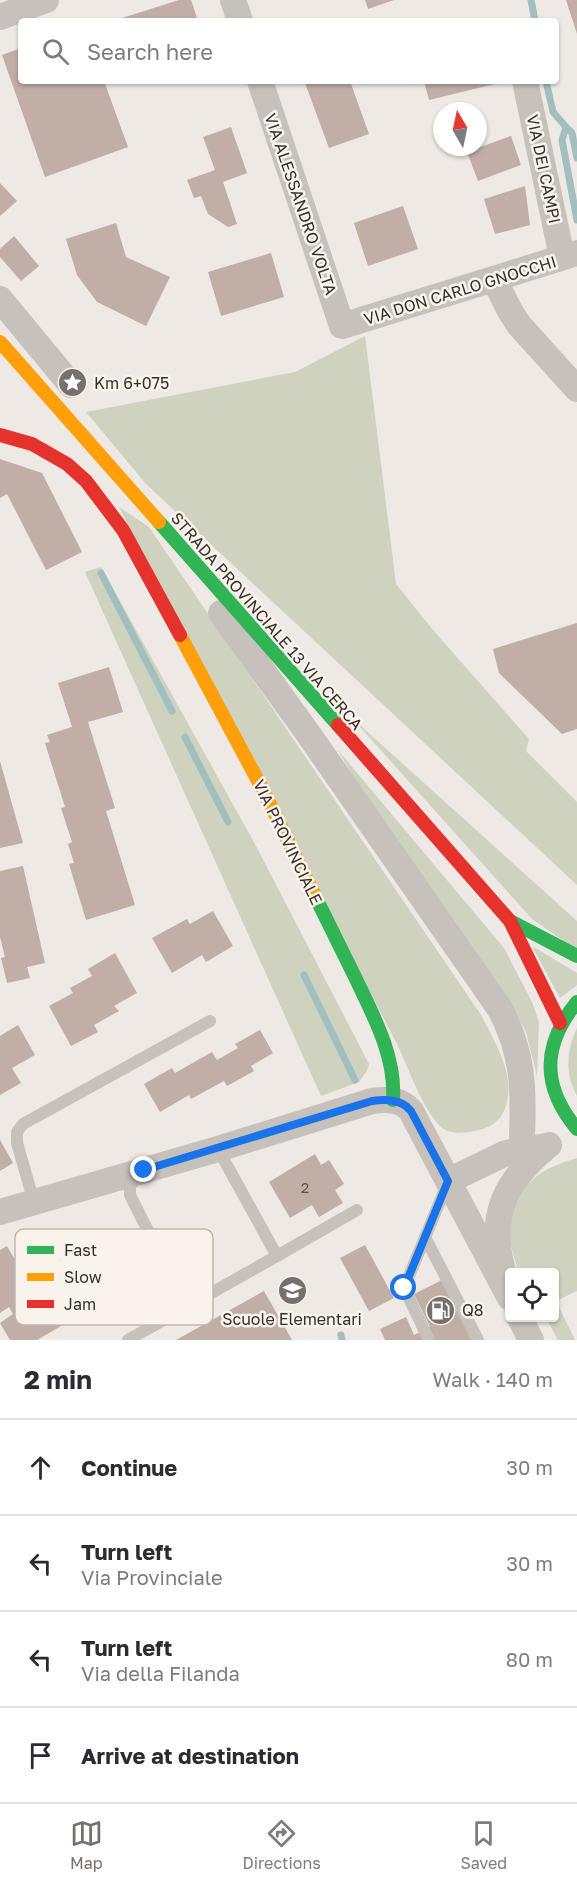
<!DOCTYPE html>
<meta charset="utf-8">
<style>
body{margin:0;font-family:"Golos Text",sans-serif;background:#f7f7f7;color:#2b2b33}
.controls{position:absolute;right:18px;bottom:18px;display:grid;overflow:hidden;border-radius:6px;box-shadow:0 2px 4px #0004}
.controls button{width:54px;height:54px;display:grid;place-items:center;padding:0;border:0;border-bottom:2px solid #e1e1e2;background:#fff;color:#2b2b33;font:30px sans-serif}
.compass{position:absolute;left:433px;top:102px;width:54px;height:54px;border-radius:50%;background:#fff;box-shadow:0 2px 4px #0004;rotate:351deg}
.stop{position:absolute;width:18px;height:18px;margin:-14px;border:4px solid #1a73e8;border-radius:50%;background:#fff}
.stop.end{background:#1a73e8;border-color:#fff;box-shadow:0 2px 6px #0008}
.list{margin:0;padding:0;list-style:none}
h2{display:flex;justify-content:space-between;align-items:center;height:78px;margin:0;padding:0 24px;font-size:26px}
h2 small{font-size:20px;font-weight:400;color:#7c7c81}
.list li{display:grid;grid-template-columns:39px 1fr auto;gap:18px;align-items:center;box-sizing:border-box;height:96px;padding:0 24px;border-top:2px solid #e1e1e2}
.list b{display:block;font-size:22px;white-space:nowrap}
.list p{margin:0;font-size:20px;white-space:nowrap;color:#7c7c81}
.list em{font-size:20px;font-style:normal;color:#7c7c81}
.icon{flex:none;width:33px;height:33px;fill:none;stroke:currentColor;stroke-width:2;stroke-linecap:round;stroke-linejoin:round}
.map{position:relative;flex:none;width:577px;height:1340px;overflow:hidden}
.search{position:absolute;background:#fff;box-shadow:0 2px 4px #0004;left:18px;right:18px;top:18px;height:66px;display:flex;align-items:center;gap:15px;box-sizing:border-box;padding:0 21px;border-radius:6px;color:#7c7c81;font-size:22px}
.sheet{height:462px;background:#fff}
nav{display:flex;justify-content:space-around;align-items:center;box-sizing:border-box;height:84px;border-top:2px solid #e1e1e2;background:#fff;font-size:16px;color:#7c7c81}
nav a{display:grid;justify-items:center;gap:3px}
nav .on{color:#78706c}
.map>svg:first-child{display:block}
</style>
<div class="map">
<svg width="577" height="1340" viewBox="0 0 577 1340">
<rect width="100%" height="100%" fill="#eee9e4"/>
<!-- green -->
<g fill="#cfd2bf">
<polygon points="365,336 396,584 433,630 529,739 526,751 577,802 577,885 146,484 86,412 295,372"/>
<path d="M119,507L149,527L481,1015C496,1044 518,1079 504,1111C498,1123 489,1128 475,1131C463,1133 450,1135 440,1126C421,1106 409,1069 397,1044Z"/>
<polygon points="101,567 256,846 369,1064 367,1071 359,1082 321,1096 85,572"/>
<polygon points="352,718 577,921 577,950 532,919"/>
<polygon points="337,749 504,948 532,1002 539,1022 537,1076 526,1032 517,1016 386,831"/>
<polygon points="532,946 577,973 577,985 560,998"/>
<path d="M577,1028V1096C565,1074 566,1051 577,1028Z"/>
<path d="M577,1158V1291L556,1301L575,1340H558L546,1318H554V1272H518C514,1256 508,1239 509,1222C510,1216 514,1210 516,1204C529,1175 548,1167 577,1158Z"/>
</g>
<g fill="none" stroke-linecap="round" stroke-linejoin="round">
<!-- stream -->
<g stroke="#a2bebe" stroke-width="7">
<polyline points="531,0 535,21"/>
<polyline points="546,81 553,112 566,127 562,140 577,220"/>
<polyline points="566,127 572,133 577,158"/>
<polyline points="101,573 172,711"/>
<polyline points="185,737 228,822"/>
<polyline points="304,975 355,1080"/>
<polyline points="341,1335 342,1340"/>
</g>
</g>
<!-- building -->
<g fill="#c0aea7">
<polygon points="179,0 191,0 198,21 123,21 122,18"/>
<polygon points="365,0 394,0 368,9"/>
<polygon points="566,0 577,0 577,34"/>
<polygon points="21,48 21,81 104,81 128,147 45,177 2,55"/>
<polygon points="311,81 350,81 369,134 329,148 305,83"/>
<polygon points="424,81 503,81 503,82 429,100"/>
<polygon points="231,127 247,173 223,182 237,224 228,227 208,214 201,196 194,198 187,180 215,170 203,137"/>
<polygon points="511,136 521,165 478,181 467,152"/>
<polygon points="0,183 17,201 0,216"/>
<polygon points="525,186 530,225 495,234 484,199"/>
<polygon points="403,206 418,249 368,266 354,223"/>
<polygon points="116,223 126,257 170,277 146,326 97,302 77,275 66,239"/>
<polygon points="14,236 39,266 21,281 0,257 0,249"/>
<polygon points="271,253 284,297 221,316 208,272"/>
<polygon points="0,459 42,473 82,552 46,570 7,494 0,498"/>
<polygon points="577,623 577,729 562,734 499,673 493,649"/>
<polygon points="109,667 123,712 88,722 115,808 106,811 135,905 86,920 69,864 74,863 68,844 72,842 61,808 65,807 45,743 50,742 47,735 72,727 58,683"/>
<polygon points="0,761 23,843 0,848"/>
<polygon points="23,866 45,963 27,967 30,978 7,983 1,958 5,957 0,937 0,871"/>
<polygon points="213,911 233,946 206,962 202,955 172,973 152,938 187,919 190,924"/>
<polygon points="115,953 137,993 114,1006 119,1011 94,1025 98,1032 71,1046 49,1006 73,993 70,988 92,976 88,969"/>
<polygon points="18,1025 35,1055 12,1068 21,1083 0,1095 0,1036"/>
<polygon points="260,1030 273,1053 251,1066 254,1071 227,1086 224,1081 191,1099 189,1095 160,1112 144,1084 172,1068 175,1073 212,1052 217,1060 238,1048 235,1044"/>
<polygon points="0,1140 13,1163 0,1171"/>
<polygon points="315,1154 321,1165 329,1160 344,1184 335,1190 343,1203 319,1217 312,1205 290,1218 269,1182"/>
<polygon points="365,1245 394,1298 369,1311 340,1258"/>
<polygon points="7,1246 34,1292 29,1295 34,1302 58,1289 75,1318 37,1340 10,1340 0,1323 13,1314 9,1307 0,1313 0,1250"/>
<polygon points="444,1279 474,1340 385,1340 380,1329 406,1317 414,1335 430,1327 414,1294"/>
<polygon points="264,1291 292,1340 176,1340"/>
</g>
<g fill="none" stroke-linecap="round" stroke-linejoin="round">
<!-- lane -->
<g stroke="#c7c1bc" stroke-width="12">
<polyline points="139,1175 130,1186 130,1195 186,1307"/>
<polyline points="34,1202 17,1143 17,1132 23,1124 210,1021"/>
<polyline points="425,1237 478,1340"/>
<polyline points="277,1256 357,1210"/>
<polyline points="128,1340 277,1256 218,1149"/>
<polyline points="429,1340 404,1288 448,1182"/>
</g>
<!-- street -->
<g stroke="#c7c1bc" stroke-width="26">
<polyline points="233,0 240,21"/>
<polyline points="0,17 46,0"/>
<polyline points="260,81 342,326 577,253"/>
<polyline points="525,81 562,257"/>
<polyline points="494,279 510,311 519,325 577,389"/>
<polyline points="0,299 71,385"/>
<path d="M221,613L307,732L500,1009C523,1053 524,1087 522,1136"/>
<polyline points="448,1181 506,1153 546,1146"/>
<path d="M0,1212L218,1149L372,1101C387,1099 401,1099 411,1111L510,1298"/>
<path d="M502,1267C488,1213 507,1179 549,1145"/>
<polyline points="520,1318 531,1340"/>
</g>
<!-- fast -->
<g stroke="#30b455" stroke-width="14">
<polyline points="159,522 338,725"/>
<path d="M316,898C329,924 342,951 355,977C373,1015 396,1056 393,1100"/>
<polyline points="510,921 577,956"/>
<path d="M577,1002C542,1045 541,1086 577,1129"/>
</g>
<!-- slow -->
<g stroke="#ff9f0a" stroke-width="14">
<polyline points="0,342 159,522"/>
<polyline points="180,635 264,792 316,898"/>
</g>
<!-- jam -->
<g stroke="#e5322d" stroke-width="14">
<polyline points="0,435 32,444 67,464 86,481 123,530 180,635"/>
<polyline points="338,725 510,921 560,1023"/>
</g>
</g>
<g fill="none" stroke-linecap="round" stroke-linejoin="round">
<!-- route -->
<path stroke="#1a73e8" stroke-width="8" d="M144,1170L372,1101C386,1099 401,1099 411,1111L448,1181L404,1288"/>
</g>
<!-- icons -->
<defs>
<symbol id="sight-disc" viewBox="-11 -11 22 22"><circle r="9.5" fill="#78706c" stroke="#f9f3ec"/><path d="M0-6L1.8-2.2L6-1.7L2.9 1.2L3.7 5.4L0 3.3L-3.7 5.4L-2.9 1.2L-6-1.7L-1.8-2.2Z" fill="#fff"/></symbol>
<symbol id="school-disc" viewBox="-11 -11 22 22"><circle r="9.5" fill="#78706c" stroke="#f9f3ec"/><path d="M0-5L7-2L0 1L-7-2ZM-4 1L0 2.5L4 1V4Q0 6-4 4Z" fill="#fff"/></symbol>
<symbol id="fuel-disc" viewBox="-11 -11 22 22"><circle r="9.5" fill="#78706c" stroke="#f9f3ec"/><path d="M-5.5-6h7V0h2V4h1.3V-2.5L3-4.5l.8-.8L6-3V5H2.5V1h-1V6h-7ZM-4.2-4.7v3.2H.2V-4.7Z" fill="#fff"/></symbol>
</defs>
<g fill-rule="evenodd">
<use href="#sight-disc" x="56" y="366" width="33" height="33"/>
<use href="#school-disc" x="276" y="1274" width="33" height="33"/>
<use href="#fuel-disc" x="424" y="1294" width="33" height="33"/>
</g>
<g text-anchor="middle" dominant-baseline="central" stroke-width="5" stroke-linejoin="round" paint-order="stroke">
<!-- number labels -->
<g font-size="14" fill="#5a4f4a">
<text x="305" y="1187">2</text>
</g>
<!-- street labels -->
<g font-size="16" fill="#382f2b" stroke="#f9f3ec">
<text transform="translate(544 169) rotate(78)">VIA DEI CAMPI</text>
<text transform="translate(301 204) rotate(71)">VIA ALESSANDRO VOLTA</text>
<text transform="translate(460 290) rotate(-17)">VIA DON CARLO GNOCCHI</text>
<text transform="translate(267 621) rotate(49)">STRADA PROVINCIALE 13 VIA CERCA</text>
<text transform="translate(288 842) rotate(64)">VIA PROVINCIALE</text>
</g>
<!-- poi labels -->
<g font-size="16" fill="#382f2b" stroke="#f9f3ec" text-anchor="start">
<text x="94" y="383">Km 6+075</text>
<text x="462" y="1310">Q8</text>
<text x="292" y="1319" text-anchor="middle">Scuole Elementari</text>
</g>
</g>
<!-- legend -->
<rect x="15" y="1229" width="198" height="96" rx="9" fill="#f9f3ec" stroke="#bfb8b2" stroke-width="1.5"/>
<rect x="27" y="1246" width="27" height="8" fill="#30b455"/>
<rect x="27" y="1273" width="27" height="8" fill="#ff9f0a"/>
<rect x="27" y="1300" width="27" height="8" fill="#e5322d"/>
<g font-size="16" fill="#382f2b">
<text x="64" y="1256">Fast</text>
<text x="64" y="1283">Slow</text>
<text x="64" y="1310">Jam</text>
</g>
</svg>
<div class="controls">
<button><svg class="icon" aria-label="locate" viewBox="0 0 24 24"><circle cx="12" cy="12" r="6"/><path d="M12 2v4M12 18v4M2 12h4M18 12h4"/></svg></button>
</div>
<svg class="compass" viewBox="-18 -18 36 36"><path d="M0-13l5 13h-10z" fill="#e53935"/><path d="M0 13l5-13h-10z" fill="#7c7c81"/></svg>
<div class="stop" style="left:404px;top:1288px"></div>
<div class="stop end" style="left:144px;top:1170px"></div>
<div class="search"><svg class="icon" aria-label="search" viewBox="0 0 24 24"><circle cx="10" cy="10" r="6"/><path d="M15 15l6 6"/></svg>Search here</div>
</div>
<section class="sheet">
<h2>2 min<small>Walk · 140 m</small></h2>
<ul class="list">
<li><svg class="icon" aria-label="ahead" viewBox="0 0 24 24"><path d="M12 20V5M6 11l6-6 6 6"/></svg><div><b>Continue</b></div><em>30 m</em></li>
<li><svg class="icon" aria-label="left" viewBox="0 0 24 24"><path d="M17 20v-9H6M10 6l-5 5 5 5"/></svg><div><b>Turn left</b><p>Via Provinciale</p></div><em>30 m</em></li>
<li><svg class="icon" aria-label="left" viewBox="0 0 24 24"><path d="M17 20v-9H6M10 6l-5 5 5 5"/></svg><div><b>Turn left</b><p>Via della Filanda</p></div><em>80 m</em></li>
<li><svg class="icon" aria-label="arrive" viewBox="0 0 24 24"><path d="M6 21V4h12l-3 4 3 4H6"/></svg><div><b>Arrive at destination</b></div></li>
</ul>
</section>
<nav>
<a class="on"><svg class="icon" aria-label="map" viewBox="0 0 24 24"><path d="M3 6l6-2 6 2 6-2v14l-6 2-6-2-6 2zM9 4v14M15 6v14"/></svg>Map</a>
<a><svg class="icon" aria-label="directions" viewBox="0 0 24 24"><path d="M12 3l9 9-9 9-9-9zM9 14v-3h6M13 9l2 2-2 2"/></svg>Directions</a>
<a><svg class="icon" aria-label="saved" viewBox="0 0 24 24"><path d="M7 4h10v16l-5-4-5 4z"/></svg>Saved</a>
</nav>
